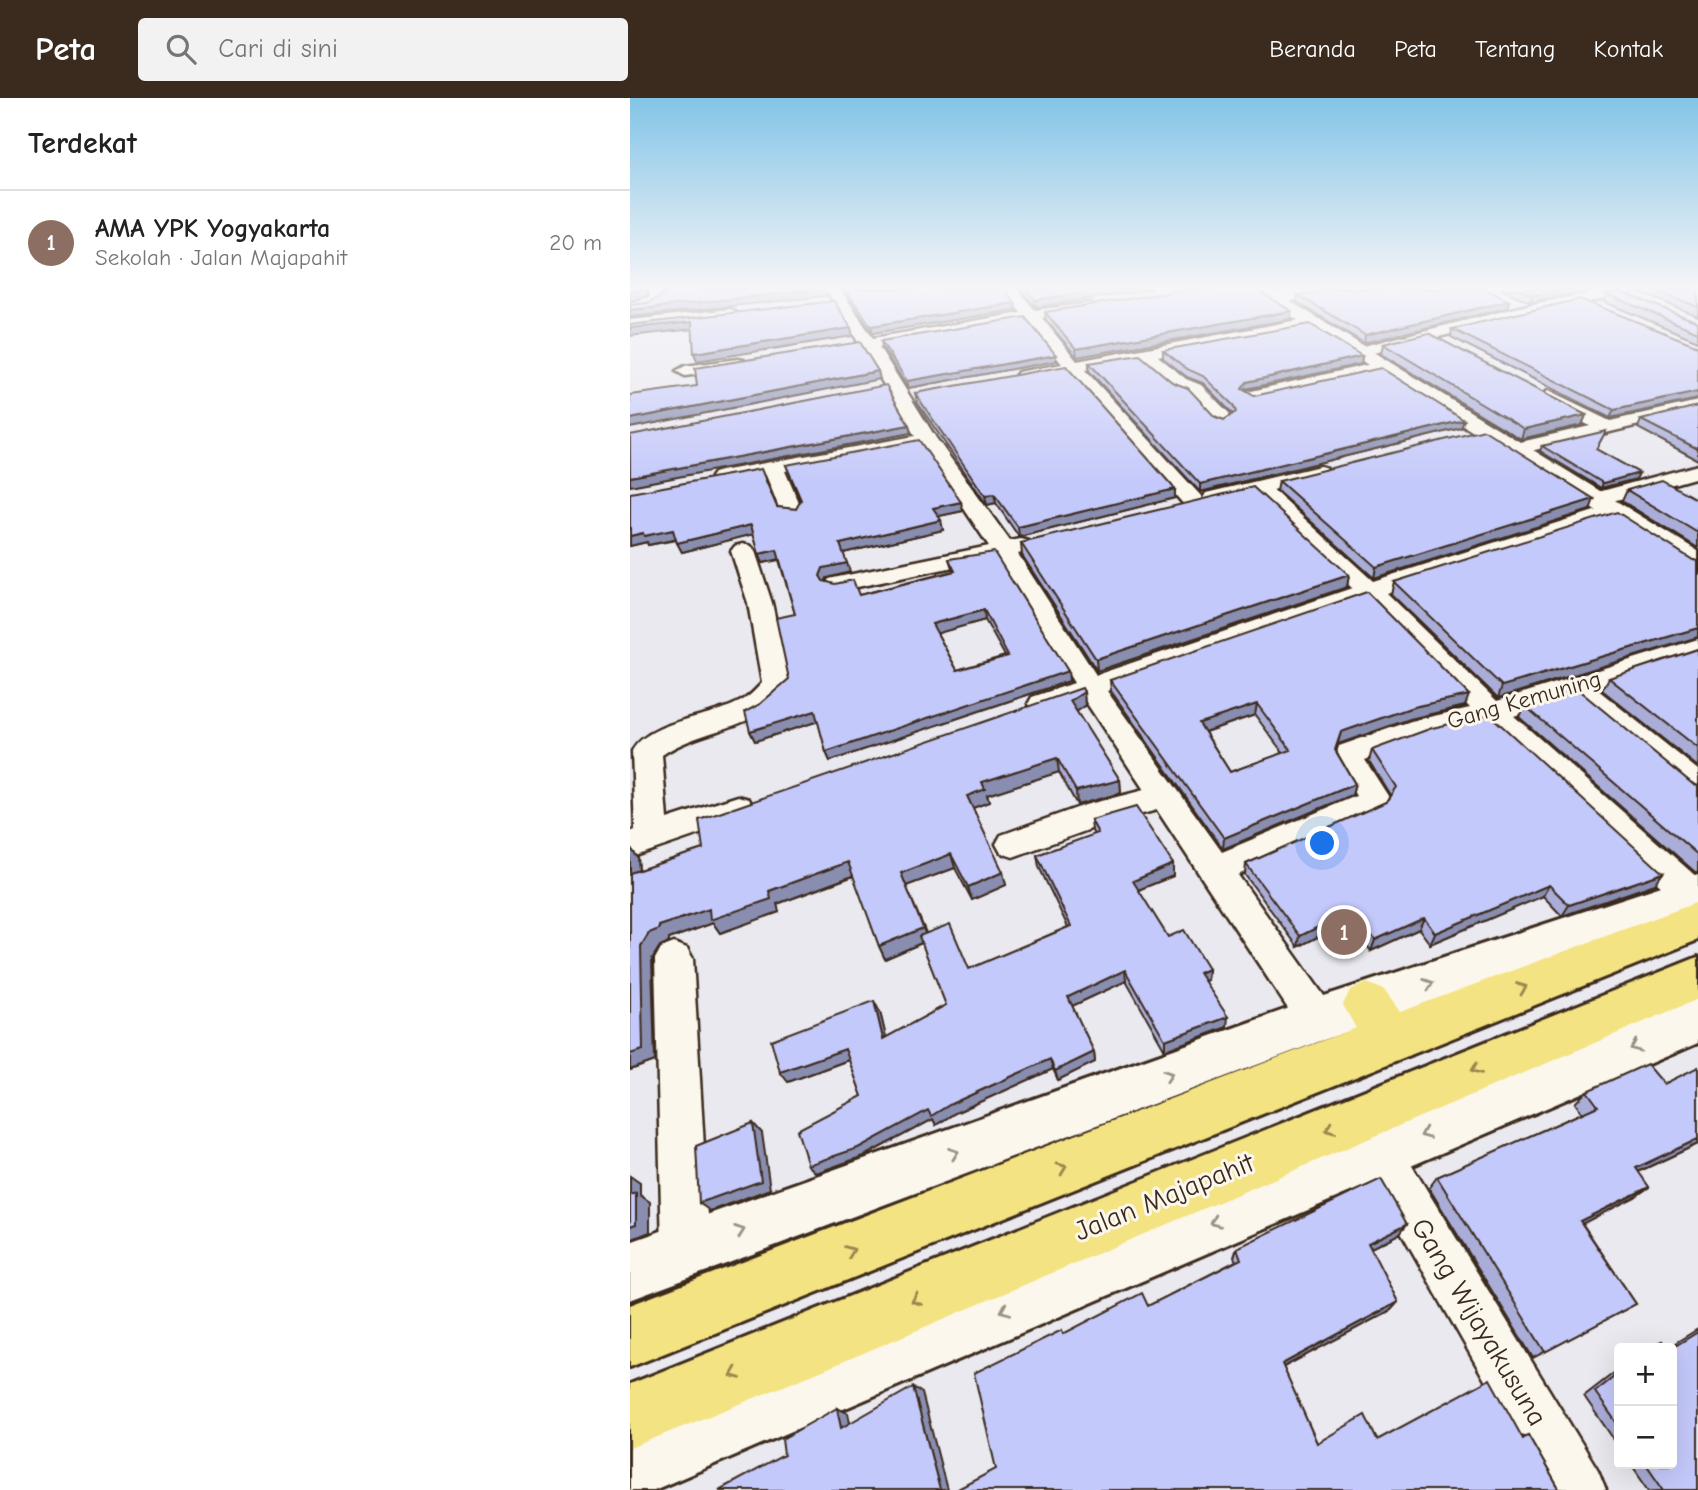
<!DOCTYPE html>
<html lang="id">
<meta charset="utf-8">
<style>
body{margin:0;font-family:"Comic Neue",sans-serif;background:#f2f2f2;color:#222}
.controls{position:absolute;right:21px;bottom:21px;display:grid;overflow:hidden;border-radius:7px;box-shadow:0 7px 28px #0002}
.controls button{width:63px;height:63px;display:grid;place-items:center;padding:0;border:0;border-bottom:2px solid #e0e0e0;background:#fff;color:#222;font:35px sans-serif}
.you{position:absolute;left:693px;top:746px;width:24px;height:24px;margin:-18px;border:5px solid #fff;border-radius:50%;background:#1a73e8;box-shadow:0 0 0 10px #1a73e833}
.badge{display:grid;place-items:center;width:46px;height:46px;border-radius:50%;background:#3b2a1e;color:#fff;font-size:23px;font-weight:700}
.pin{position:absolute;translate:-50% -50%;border:4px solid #fff;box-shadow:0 2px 7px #0006}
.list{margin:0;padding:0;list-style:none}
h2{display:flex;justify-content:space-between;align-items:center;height:91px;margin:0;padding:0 28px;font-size:30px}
h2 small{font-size:23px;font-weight:400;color:#767676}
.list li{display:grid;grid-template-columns:46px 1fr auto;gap:21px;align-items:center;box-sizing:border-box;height:105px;padding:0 28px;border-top:2px solid #e0e0e0}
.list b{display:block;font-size:26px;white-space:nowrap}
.list p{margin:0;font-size:23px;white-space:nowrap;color:#767676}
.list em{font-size:23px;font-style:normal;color:#767676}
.icon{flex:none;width:38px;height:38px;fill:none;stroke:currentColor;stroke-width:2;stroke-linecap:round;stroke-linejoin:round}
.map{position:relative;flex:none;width:1068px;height:1392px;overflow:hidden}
header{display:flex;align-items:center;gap:42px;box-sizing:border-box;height:98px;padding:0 35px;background:#3b2a1e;color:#fff}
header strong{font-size:33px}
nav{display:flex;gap:38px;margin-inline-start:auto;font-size:24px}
.search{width:490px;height:63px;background:#f2f2f2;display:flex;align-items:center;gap:18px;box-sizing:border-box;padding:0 24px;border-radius:7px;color:#767676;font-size:26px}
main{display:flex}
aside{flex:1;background:#fff}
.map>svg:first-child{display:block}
</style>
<header>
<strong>Peta</strong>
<div class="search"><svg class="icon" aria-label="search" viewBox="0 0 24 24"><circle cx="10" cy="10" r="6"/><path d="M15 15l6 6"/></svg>Cari di sini</div>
<nav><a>Beranda</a><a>Peta</a><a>Tentang</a><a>Kontak</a></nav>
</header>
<main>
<aside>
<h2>Terdekat<small></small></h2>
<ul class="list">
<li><span class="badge" style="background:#8d6e63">1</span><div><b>AMA YPK Yogyakarta</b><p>Sekolah · Jalan Majapahit</p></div><em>20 m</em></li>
</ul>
</aside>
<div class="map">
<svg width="1068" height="1392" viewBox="0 0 1068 1392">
<rect width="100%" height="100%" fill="#eae9f0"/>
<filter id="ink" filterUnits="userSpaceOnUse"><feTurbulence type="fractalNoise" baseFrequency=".0143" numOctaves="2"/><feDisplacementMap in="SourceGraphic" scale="14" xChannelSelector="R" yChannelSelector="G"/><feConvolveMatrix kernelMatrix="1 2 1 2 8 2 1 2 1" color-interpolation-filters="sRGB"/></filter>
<g filter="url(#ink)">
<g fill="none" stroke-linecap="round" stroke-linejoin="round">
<defs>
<g id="street">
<path d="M19,191H33L35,201C26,211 13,211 0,213V205L20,199Z"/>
<path d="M196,191H210L243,240L391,215L373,191H387L405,212L462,205L464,208L462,211L412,220L447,263L679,220L684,222L687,225L679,230L528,258L556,281L571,287L601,317L603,321L594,327L587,325L559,295L544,289L511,261L455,272L572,399L575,404L572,409H556L439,275L394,283L388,282L385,278L388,274L432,266L398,223L249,249L306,340L380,443L391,441L399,443L403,448L399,453L388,456L466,577L722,490L623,397L584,406L576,405L573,400L576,395L690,368L697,370L700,374L697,378L643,392L743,483L977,409H993L996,414L993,419L756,495L867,603L1068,541V558L967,591L1068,672V701L1057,697L941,599L884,618L1068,780V808L1062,810L1050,806L856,626L797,639L735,662L760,701L750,714L608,777L702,909L708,922L702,935L688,940L674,935L527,712L472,727L383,759L371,755L366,746L371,737L455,707L514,692L454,601L412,616L402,613L398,606L402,599L444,585L367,460L208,493L199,491L196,486L199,481L208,479L359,448L292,348L155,373L172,412L169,417H153L150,412L136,377L91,385L84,383L81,379L84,375L91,373L285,338ZM735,502L840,610L781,623L709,648L705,662L726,698L592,754L477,593Z"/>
<polygon points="981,191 1008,191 1001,195 898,217 727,259 719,254 721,251 898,207"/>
<polygon points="101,211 109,216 106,219 0,232 0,222"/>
<polygon points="108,261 114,262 116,266 114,270 55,278 46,273 55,268"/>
<polygon points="750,264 756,265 758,269 756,273 623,303 614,298 617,294"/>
<polygon points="918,293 980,323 1068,303 1068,313 884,357 877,355 874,351 877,347 960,328 912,302 909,298"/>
<polygon points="1068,367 1068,379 965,408 957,407 954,402 957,397"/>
<path d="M113,446L121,448L125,453L142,505L160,587C130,634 74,628 32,657L37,721L108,698L119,701L124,710L119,719L0,760V734L5,732L2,653C21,620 85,621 116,600C122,596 127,590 132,585L118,505L101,453L105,448Z"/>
<polygon points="44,845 57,850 63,861 80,1152 73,1169 56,1176 39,1169 32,1152 25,861 31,850"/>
<polygon points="750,1033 765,1040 968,1372 976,1392 917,1392 735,1070 728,1055 735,1040"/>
</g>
<g id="secondary">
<polygon points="619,191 640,191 646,194 671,191 714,191 705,196 660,203 1068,453 1068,474 1058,471"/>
<polygon points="1068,776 1068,811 688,944 0,1202 0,1144 688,900"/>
<polygon points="1068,900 1068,945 24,1392 0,1392 0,1335"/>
</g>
<g id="highway">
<polygon points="1068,804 1068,842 0,1269 0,1207 726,930 713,907 720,892 737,885 754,892 770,914"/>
<polygon points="1068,859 1068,901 191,1273 0,1350 0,1286"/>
</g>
</defs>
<!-- street casing -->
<use href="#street" stroke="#3b2a1e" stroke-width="5"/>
<!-- secondary casing -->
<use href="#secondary" stroke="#3b2a1e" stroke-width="6"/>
<!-- highway casing -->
<use href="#highway" stroke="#3b2a1e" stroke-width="6"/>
<!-- street -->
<use href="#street" fill="#fbf7ec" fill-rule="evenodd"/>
<!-- secondary -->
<use href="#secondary" fill="#fbf7ec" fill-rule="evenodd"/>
<!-- highway -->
<use href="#highway" fill="#f4e382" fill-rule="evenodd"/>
</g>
<!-- wall -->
<g fill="#a9add8" stroke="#3b2a1e" stroke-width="2" fill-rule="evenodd">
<polygon points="212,191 374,191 386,212 243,235"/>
<polygon points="390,191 522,191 406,209"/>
<polygon points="871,191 969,191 900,204"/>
<polygon points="1010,191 1068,191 1068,218 1009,194"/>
<polygon points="976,196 1068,224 1068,243 974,204"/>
<polygon points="668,197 879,203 877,210 734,245 667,204"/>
<polygon points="415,214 661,221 447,259 416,222"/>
<polygon points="822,231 1068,248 980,320 821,239"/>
<polygon points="251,243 426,263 278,290 252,249"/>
<polygon points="753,246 956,317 952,327 891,341 751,256"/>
<polygon points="533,252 732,258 731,266 616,291 615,293 624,298 831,330 570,394 459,273 459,265 594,322 603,316 573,285 557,279 533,260"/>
<polygon points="285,295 545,391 545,400 389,439 366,405 357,407 287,304"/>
<polygon points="1068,308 1068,362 1008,330 1011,322"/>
<polygon points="973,338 966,351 1009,375 1006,381 971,390 910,353 912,348"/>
<path d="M156,367L333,413L308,418L313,432L213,455L220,474L197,480L195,483L229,497L323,473L319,461L439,583L200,663L196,654L188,623L125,643L120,633L130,606L159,581L165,516L149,462L133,465L123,436L52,454L46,442L18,447L17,444L0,448V395L166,411L171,403ZM355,522L375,558L327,572L307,535Z"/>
<polygon points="649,383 960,412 744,480 647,393"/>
<polygon points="997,392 1068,402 1068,450 992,403"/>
<polygon points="391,445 719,477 717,489 467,573 392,457"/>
<polygon points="1063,462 1068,463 1068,539 868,600 761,496 764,484"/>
<polygon points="1068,551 1068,669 972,592 979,580"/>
<path d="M480,582L835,608L780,621L708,646L706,653L725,686L722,697L593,751L481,593ZM625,617L653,655L600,674L575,634Z"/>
<polygon points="454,594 455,608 446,614 490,682 491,695 447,707 429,674 357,697 359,704 343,710 376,787 342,802 325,770 276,788 296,835 339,871 438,829 409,769 407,757 464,737 462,733 461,722 543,766 543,778 508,792 538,839 578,871 577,882 574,883 597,929 535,952 496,883 442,908 464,954 465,964 428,982 423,971 325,1015 306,1027 303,1021 234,1058 186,1075 232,998 219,962 158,984 250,914 256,940 316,907 292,845 255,861 249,848 224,778 147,806 149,814 90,835 83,825 39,841 39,844 30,848 22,861 25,963 0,972 0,749 8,760 9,772 73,751"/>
<polygon points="894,607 1068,688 1068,774 1065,774 889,619"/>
<polygon points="742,652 1025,786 932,818 913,798 800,846 789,831 741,853 719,823 668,849 615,777 616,766 756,704 760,697 739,663"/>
<polygon points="957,993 1068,1046 1008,1074 1019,1089 1005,1099 952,1125 1006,1206 903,1260 799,1090 807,1079 952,1015 945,1005"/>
<polygon points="777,1126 769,1136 740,1150 768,1204 761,1212 653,1269 687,1345 747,1342 892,1339 898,1337 929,1391 366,1371 433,1236 518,1208 606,1163 604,1159 607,1150"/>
<polygon points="1068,1231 1068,1392 1019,1392 1001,1366 1042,1366 1042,1250 1016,1250 1032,1243 1037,1250"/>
<polygon points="989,1271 989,1349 954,1298"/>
</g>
<!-- shaded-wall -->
<g fill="#898db0" stroke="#3b2a1e" stroke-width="2">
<polygon points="12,191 17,191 17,197 0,203 0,194"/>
<polygon points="195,191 197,198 0,219 0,212"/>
<polygon points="476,191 522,191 406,209 405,202"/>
<polygon points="935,191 969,191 900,204 902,197"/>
<polygon points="879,203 877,210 734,245 735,237"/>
<polygon points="385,205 386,212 243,235 241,228"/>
<polygon points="661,213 661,221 447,259 446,251"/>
<polygon points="62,224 65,231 0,238 0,230"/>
<polygon points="221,230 223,238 67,263 64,255"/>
<polygon points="426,257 426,263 278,290 277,283"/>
<polygon points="732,258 731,266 616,291 611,299 612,291 617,284"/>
<polygon points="248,273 250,281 0,330 0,321"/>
<polygon points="1068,294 1068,301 980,320 984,312"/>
<polygon points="956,317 952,327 891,341 894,331"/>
<polygon points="834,322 831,330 570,394 570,386"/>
<polygon points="279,327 281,335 0,388 0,379"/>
<polygon points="1009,375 1006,381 971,390 973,385"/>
<polygon points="545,391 545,400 389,439 388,429"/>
<polygon points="364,396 366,405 357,407 355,398"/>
<polygon points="964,401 960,412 744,480 746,469"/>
<polygon points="331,404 333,413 305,419 303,410"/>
<polygon points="311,422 313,432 213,455 210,446"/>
<polygon points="121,427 124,436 52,454 47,445"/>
<polygon points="43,432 48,441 18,447 17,444 0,448 0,438 13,435"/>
<polygon points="147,452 150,461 133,465 129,456"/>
<polygon points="217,465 220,474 197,480 194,487 190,478 193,470"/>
<polygon points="719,477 717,489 467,573 466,561"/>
<polygon points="354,512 355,522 305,536 302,526"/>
<polygon points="1068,530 1068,539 868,600 872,588"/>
<polygon points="438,573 439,583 200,663 196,654"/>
<polygon points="454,594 455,608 441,617 440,603"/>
<polygon points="839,597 835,608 780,621 708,646 703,663 711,634 783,609"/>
<polygon points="627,606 625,617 568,636 569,625"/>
<polygon points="185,613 189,623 125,643 120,633"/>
<polygon points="427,660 429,674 357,697 359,704 340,711 337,698 352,684"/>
<polygon points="490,682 491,695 447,707 446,693"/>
<polygon points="725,686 722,697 593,751 594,740"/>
<polygon points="0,749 8,760 10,789 0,776"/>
<polygon points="321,756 325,770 276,788 271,775"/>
<polygon points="218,764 225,777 147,806 149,814 90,835 83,825 39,841 39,844 30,848 22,861 25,963 0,972 0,956 11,848 19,835 29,828 79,811 139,793"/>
<polygon points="543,766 543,778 503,794 503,783"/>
<polygon points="373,774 376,787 342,802 338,789"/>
<polygon points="1033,775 1025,786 932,818 939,807"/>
<polygon points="919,787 913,798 800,846 805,835"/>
<polygon points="723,812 719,823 668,849 670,838"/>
<polygon points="794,820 789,831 741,853 745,842"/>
<polygon points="293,830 298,842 255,861 249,848"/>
<polygon points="578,871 577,882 569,886 569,875"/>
<polygon points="495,872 496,883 440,909 438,899"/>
<polygon points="244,903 250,914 259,951 253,941"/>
<polygon points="598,919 597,929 535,952 535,942"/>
<polygon points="215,951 221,961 158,984 150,974"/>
<polygon points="464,954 465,964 428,982 425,973"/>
<polygon points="420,961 423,971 325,1015 306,1027 303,1021 234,1058 186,1075 178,1067 298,1012 321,1006"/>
<polygon points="123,1025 132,1035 140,1091 80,1113 69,1105"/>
<polygon points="1068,1041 1068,1046 992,1081 1006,1070"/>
<polygon points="0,1078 10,1085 10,1097 20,1104 20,1134 0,1142"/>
<polygon points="1019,1089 1005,1099 938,1133 950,1123"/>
<polygon points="777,1126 769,1136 731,1155 738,1145"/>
<polygon points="768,1204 761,1212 648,1272 652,1266"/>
<polygon points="283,1289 292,1295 317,1392 310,1392"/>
<polygon points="207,1310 218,1315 222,1334 211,1330"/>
</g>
<!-- building -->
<g fill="#c4c9fb" stroke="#3b2a1e" stroke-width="2" fill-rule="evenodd">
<polygon points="0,191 12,191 0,194"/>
<polygon points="34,191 194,191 0,212 0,207 17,205 30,199 35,193"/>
<polygon points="215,191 374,191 385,205 241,228"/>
<polygon points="396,191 476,191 405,202"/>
<polygon points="561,191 626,191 661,213 446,251 415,214"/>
<polygon points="706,191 856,191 879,203 735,237 668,197"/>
<polygon points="889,191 935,191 902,197"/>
<polygon points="1021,191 1068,191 1068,209"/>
<polygon points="989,193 1068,224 1068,234 976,196"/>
<polygon points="950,201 1068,248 1068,294 984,312 822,231"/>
<polygon points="204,203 221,230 64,255 62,224 0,230 0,227"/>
<polygon points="395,219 426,257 277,283 251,243"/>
<polygon points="680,226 732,258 617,284 612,291 624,298 751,270 834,322 570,386 459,265 510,257 542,284 558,290 585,319 594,322 606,314 603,307 573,278 557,271 533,252"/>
<polygon points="798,235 956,317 894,331 753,246"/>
<polygon points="230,244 248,273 0,321 0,297 67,288 65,270"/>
<polygon points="436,268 545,391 388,429 364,396 355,398 285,295"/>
<polygon points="256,287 279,327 0,379 0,337"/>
<polygon points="1068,308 1068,351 1011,322"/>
<polygon points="854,332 964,401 746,469 649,383"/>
<polygon points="976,333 966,351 1009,375 973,385 912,348"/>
<path d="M289,342L331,404L303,410L311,422L210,446L217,465L193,470L190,478L193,483L205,486L223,482L229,497L325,473L319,461L364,454L438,573L196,654L185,613L120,633L115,614L130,606L159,581L146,520L165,516L147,452L129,456L121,427L47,445L43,432L14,438L13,435L0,438V395L131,371L147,409L166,411L171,402L156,367ZM354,512L378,558L327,572L302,526Z"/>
<polygon points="1032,382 1068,402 1068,435 997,392"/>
<polygon points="623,389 719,477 466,561 391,445"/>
<polygon points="987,414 1063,462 1068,463 1068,530 872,588 764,484"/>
<path d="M737,494L839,597L783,609L711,634L705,652L725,686L594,740L480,582ZM627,606L661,652L600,674L569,625Z"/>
<polygon points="1068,551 1068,650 979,580"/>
<polygon points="452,590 454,594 440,603 490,682 446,693 427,660 352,684 355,691 337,698 373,774 338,789 321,756 271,775 293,830 249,848 218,764 139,793 141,801 80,822 79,811 29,828 29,831 19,835 11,848 13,952 0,956 0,775 73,751 69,722"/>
<polygon points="946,590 1064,687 1068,688 1068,757 894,607"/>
<polygon points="860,617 1033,775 939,807 919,787 805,835 794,820 745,842 723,812 670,838 616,766 756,704 766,689 742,652 802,630"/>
<polygon points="506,709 543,766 503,783 538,839 554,832 578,871 569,875 598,919 535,942 495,872 438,899 464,954 425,973 420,961 321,1006 301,1018 298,1012 228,1050 178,1067 167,1032 232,998 215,951 150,974 141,942 244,903 253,941 316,907 289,838 320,826 339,871 441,828 407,757 468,735 461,722"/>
<polygon points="1017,966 1034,986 1068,969 1068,1041 1006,1070 1019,1089 950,1123 1006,1206 915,1254 807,1079 968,1008 957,993"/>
<polygon points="123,1025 131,1083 69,1105 66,1048"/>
<polygon points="751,1081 777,1126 738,1145 768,1204 652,1266 687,1345 735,1317 747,1342 860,1281 893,1341 898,1337 929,1391 940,1392 326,1392 366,1371 344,1275 432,1232 433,1236 512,1195 518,1208 611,1161 607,1150"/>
<polygon points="6,1095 6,1126 0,1128 0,1097"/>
<polygon points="1068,1234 1068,1392 1034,1392 1016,1366 1042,1366 1042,1250"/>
<polygon points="1032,1243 1037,1250 1022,1250"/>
<polygon points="989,1275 989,1328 965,1294"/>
<polygon points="283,1289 310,1392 89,1392 154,1357 152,1341 207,1310 211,1330"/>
</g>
<!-- one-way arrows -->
<defs><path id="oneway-chevron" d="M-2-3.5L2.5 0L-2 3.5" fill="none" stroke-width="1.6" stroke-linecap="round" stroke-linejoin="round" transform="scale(1.75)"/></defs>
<g stroke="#9b9085">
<use href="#oneway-chevron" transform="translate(799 886) rotate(-19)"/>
<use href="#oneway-chevron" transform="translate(1005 949) rotate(157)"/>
<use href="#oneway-chevron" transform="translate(538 977) rotate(-20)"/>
<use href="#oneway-chevron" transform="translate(795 1036) rotate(157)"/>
<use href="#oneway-chevron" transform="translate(324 1055) rotate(-20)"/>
<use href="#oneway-chevron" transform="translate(585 1124) rotate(157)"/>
<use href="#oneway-chevron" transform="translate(110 1133) rotate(-20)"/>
<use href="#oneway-chevron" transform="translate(375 1212) rotate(157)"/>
</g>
<g stroke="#988650">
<use href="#oneway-chevron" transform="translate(892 890) rotate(-21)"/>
<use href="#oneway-chevron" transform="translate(846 971) rotate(158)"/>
<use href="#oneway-chevron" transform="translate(700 1031) rotate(158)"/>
<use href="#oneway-chevron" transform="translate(432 1070) rotate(-22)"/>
<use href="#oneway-chevron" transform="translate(220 1153) rotate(-22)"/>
<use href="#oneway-chevron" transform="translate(286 1202) rotate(158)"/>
<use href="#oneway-chevron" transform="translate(105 1276) rotate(158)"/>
</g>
</g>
<!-- sky -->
<linearGradient id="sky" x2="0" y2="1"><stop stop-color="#83c4e7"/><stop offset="0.49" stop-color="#f6f5f8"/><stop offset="1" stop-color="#f6f5f8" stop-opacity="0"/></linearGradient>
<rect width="1068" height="386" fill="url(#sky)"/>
<g text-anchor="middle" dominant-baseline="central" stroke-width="6" stroke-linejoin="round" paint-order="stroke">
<!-- street labels -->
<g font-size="23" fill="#3b2a1e" stroke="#fbf7ec">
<text transform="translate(894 602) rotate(-16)">Gang Kemuning</text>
</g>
<!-- near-street labels -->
<g font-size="28" fill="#3b2a1e" stroke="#fbf7ec">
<text transform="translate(534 1099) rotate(-22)">Jalan Majapahit</text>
<text transform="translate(849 1224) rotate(59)">Gang Wijayakusuna</text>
</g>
</g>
</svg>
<div class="controls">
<button>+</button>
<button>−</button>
</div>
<div class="you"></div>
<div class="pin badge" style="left:714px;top:834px;background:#8d6e63">1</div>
</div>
</main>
